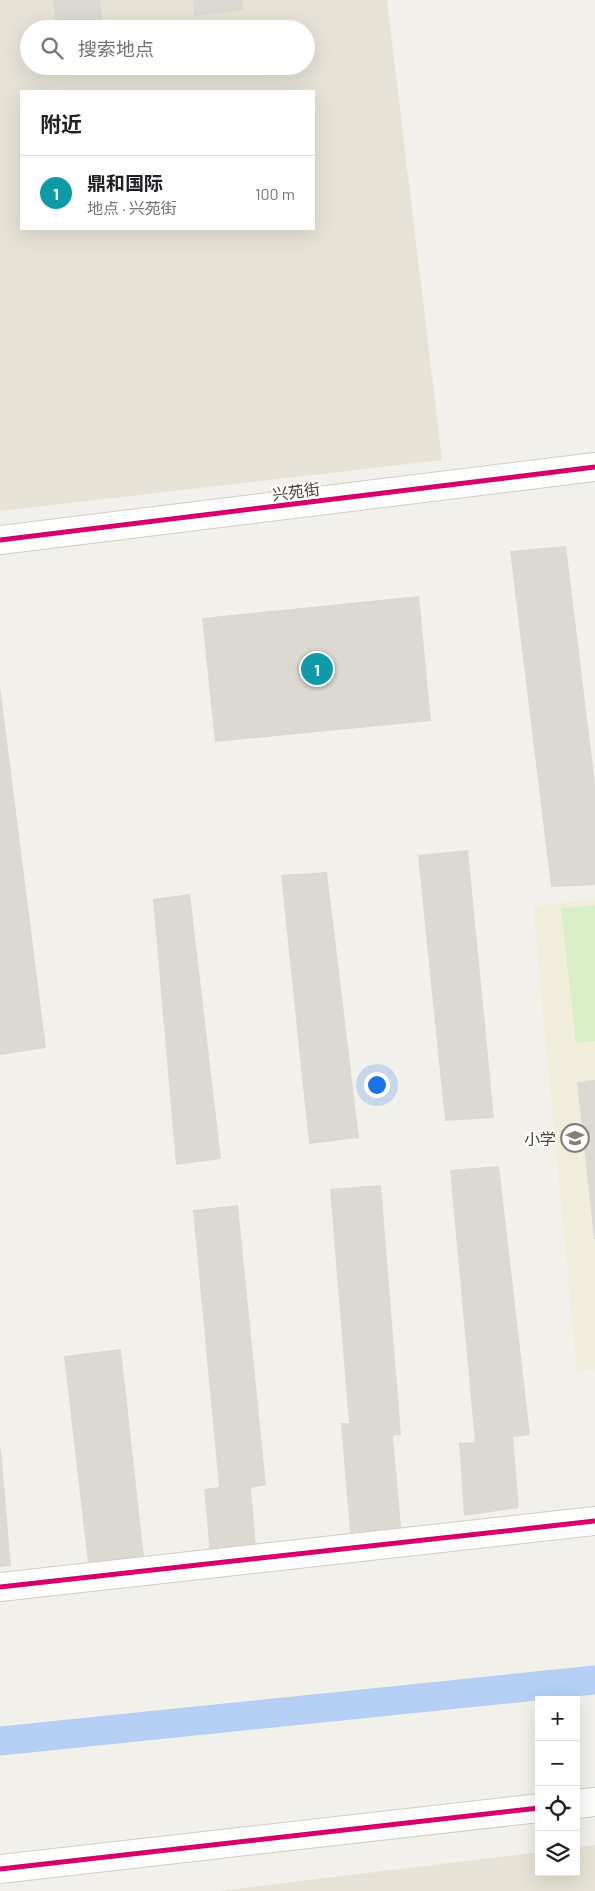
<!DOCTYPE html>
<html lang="zh">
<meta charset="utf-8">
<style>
body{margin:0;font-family:Barlow,"Noto Sans SC",sans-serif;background:#f2f2f2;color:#202124}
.controls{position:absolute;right:15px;bottom:15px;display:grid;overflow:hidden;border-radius:0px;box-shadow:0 5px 20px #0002}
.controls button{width:45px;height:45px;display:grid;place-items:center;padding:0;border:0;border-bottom:1px solid #e0e0e0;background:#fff;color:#202124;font:25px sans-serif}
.you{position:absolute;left:376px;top:1084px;width:18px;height:18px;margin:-12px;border:4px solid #fff;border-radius:50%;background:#1a73e8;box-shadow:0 0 0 8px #1a73e833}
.badge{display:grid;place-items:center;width:32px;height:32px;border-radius:50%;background:#b45309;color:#fff;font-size:16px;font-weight:700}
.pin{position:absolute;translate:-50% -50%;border:2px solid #fff;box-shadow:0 1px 5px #0006}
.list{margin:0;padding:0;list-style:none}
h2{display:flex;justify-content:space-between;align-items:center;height:65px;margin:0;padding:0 20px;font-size:21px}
h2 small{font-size:16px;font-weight:400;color:#757577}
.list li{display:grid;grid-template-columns:32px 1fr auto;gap:15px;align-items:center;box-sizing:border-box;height:75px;padding:0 20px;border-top:1px solid #e0e0e0}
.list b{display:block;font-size:19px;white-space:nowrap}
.list p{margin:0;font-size:16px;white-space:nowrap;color:#757577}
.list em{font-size:16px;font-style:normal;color:#757577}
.icon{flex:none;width:28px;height:28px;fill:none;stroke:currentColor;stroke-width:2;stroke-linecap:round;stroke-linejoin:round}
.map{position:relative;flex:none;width:595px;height:1891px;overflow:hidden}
.search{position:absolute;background:#fff;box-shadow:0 5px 20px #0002;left:20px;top:20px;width:295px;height:55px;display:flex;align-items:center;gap:12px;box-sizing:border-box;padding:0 18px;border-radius:28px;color:#757577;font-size:19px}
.panel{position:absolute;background:#fff;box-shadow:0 5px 20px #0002;left:20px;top:90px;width:295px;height:140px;border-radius:0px}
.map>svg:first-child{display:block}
</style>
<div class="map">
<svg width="595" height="1891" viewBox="0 0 595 1891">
<rect width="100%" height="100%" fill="#f2f0ea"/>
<!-- residential -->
<g fill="#e6e3d6" fill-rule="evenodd">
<path d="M0,0H387L442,460L0,511ZM29,29H306V66H29ZM21,91H314V229H21Z"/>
<polygon points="595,1845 595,1891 220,1891 539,1852 539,1872 576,1872 576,1847"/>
</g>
<!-- education -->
<polygon fill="#f0eedb" points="595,899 595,1369 577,1371 533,906"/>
<!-- pitch -->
<polygon fill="#d9eec7" points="595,905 595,1041 576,1043 561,908"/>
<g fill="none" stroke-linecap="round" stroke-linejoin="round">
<!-- canal -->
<polyline stroke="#b5d0f4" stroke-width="29" points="0,1741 595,1680"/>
</g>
<!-- building -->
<g fill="#dbd9d2">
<polygon points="53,0 100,0 103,22 56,26"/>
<polygon points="193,0 242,0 243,10 194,16"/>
<polygon points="566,546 595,784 595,885 551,887 510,551"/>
<polygon points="419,596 431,721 215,742 202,618"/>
<polygon points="0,686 46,1048 0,1055"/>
<polygon points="468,850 494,1118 445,1121 418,855"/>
<polygon points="327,872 359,1138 309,1144 281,875"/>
<polygon points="190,894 221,1159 176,1165 153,899"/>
<polygon points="595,1080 595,1239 594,1239 577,1082"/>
<polygon points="499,1166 530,1435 513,1437 519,1508 464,1516 459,1443 475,1442 450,1170"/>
<polygon points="381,1185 401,1435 393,1436 402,1539 351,1543 341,1423 349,1423 330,1189"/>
<polygon points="238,1205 266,1485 251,1488 256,1550 210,1554 204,1489 219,1487 193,1210"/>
<polygon points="121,1349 144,1557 88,1563 64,1356"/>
<polygon points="0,1449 1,1449 11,1566 0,1567"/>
</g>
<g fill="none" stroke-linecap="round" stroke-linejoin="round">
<defs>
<g id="street">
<polyline points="0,540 595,467"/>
<polyline points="0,1587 595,1521"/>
<polyline points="576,1804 595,1802"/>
<polyline points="0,1869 539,1808"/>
</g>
</defs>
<!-- street casing -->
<use href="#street" stroke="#d0cec7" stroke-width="30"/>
<!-- street -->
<use href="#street" stroke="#fdfdfc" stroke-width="28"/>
<defs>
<g id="cycleway">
<polyline points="0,540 595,467"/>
<polyline points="0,1587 595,1521"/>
<polyline points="0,1869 539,1808"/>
</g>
</defs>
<!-- cycleway casing -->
<use href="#cycleway" stroke="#fff" stroke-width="8"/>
<!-- cycleway -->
<use href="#cycleway" stroke="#d6006c" stroke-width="5"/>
</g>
<!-- icons -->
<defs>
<symbol id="school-ring" viewBox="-11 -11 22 22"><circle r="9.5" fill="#fff" stroke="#848074" stroke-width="1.5"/><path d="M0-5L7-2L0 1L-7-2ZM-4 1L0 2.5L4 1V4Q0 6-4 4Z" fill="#848074"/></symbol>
</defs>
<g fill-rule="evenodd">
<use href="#school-ring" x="559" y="1122" width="32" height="32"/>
</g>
<g text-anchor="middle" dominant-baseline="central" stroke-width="4" stroke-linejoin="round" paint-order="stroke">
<!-- street labels -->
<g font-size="16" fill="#484434" stroke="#fff">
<text transform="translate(296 491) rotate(-7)">兴苑街</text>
</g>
<!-- poi labels -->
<g font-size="16" fill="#484434" stroke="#fff" text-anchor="end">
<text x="556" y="1138">小学</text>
</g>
</g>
</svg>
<div class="controls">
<button>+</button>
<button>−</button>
<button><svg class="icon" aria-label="locate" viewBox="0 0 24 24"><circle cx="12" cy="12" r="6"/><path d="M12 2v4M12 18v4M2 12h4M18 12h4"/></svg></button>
<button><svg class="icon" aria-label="layers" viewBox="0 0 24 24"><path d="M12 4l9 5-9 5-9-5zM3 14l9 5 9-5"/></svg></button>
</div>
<div class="you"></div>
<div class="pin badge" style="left:317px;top:669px;background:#0f9aa8">1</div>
<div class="search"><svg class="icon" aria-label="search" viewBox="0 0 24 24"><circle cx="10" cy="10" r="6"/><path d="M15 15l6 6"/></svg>搜索地点</div>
<section class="panel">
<h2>附近<small></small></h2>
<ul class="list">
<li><span class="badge" style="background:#0f9aa8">1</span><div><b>鼎和国际</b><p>地点 · 兴苑街</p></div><em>100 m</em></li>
</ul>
</section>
</div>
